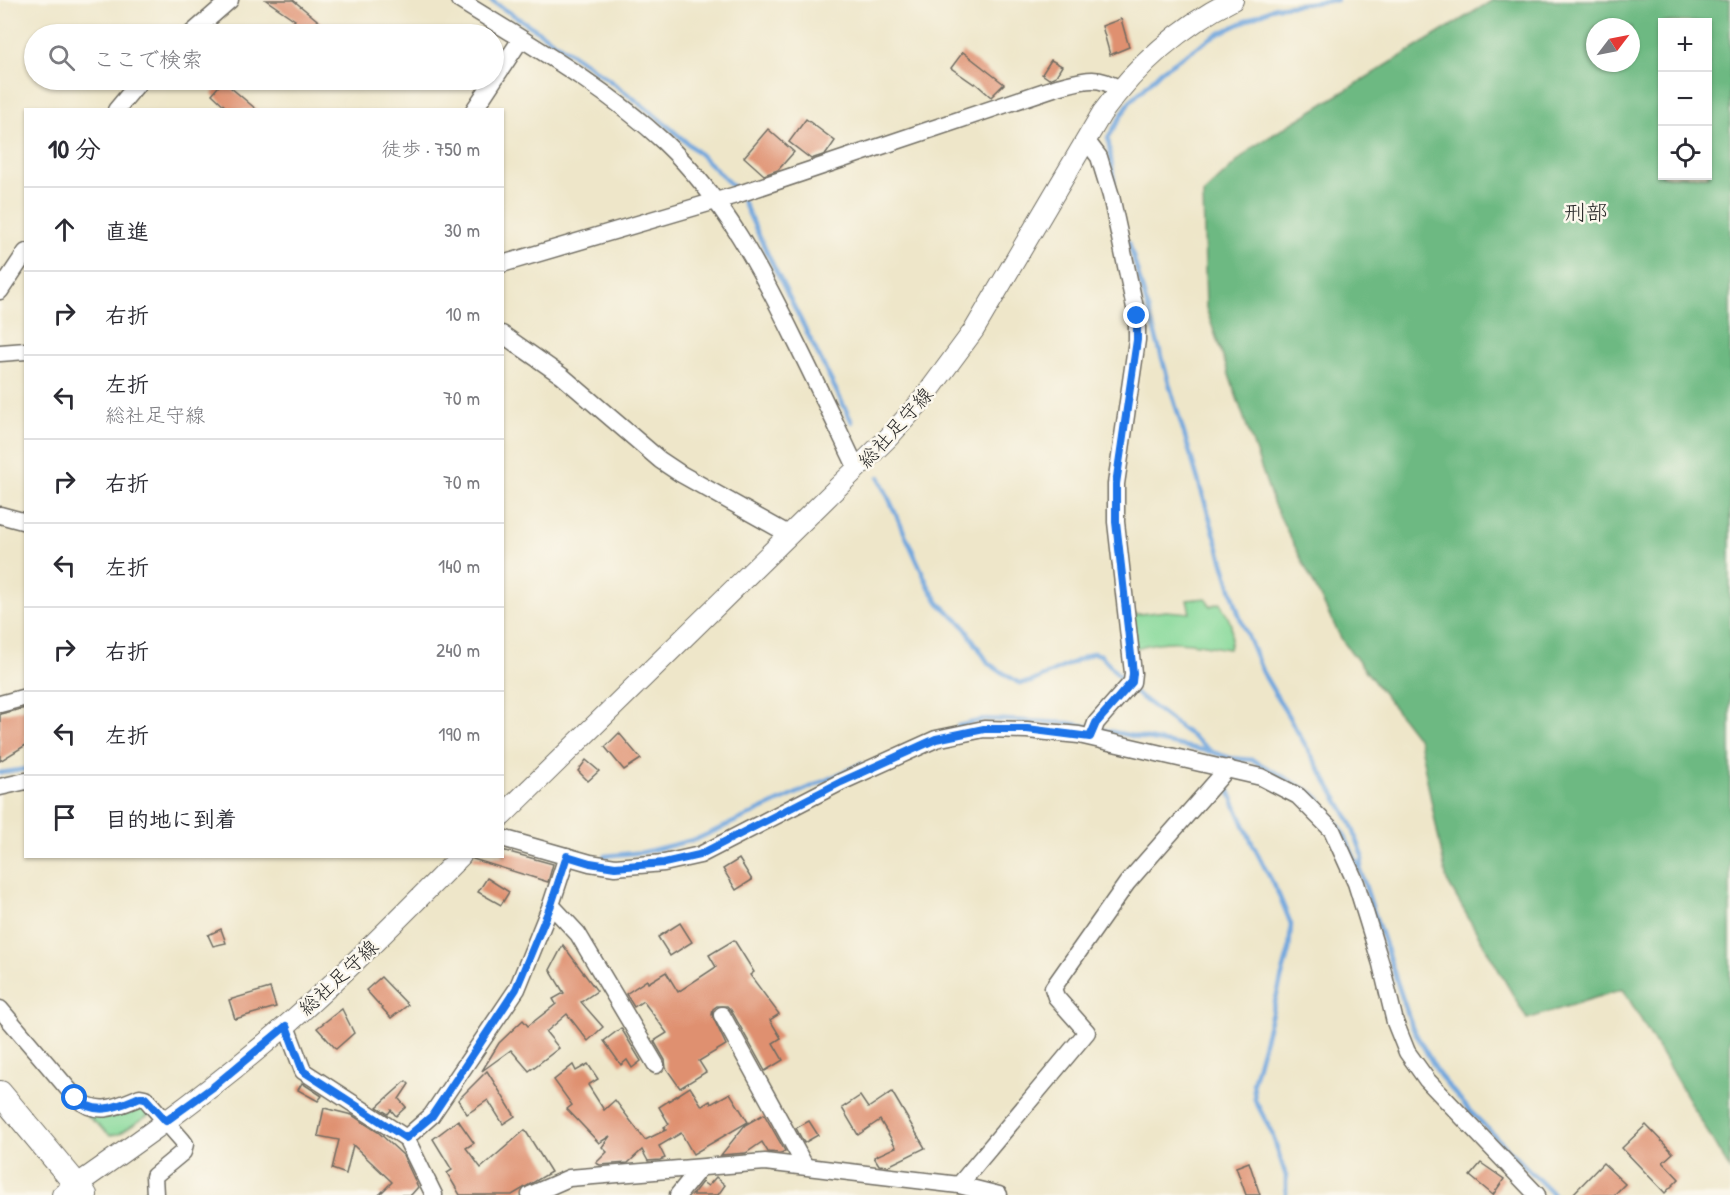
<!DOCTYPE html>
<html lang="ja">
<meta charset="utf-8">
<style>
body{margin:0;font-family:"Patrick Hand","Klee One",sans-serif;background:#f2f2f3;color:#2b2b33}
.controls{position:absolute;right:18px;top:18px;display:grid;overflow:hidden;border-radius:0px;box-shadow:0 2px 4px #0004}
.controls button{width:54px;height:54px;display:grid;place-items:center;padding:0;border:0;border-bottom:2px solid #e1e1e2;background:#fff;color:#2b2b33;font:30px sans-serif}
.compass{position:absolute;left:1586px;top:18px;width:54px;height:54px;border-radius:50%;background:#fff;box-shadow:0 2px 4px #0004;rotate:58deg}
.stop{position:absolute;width:18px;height:18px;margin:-14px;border:4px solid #1a73e8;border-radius:50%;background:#fff}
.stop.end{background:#1a73e8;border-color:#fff;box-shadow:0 2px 6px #0008}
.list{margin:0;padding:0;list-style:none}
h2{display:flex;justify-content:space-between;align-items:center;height:78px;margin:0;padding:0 24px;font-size:26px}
h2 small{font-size:20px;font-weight:400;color:#7c7c81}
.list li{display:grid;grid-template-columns:39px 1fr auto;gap:18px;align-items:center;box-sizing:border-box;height:84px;padding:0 24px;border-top:2px solid #e1e1e2}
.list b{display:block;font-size:22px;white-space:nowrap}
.list p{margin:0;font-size:20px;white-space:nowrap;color:#7c7c81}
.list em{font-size:20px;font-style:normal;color:#7c7c81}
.icon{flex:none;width:33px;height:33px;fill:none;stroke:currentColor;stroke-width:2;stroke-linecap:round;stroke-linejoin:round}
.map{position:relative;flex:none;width:1730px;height:1195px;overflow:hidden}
.search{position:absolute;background:#fff;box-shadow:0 2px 4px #0004;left:24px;top:24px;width:480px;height:66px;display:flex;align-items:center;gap:15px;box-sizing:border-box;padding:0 21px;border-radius:33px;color:#7c7c81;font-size:22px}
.panel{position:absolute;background:#fff;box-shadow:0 2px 4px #0004;left:24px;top:108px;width:480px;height:750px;border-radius:0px}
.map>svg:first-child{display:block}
</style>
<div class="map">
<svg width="1730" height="1195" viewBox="0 0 1730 1195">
<rect width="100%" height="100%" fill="#fbf7ec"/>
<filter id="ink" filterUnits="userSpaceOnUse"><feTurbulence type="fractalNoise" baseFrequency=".0167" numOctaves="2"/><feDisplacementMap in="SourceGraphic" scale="12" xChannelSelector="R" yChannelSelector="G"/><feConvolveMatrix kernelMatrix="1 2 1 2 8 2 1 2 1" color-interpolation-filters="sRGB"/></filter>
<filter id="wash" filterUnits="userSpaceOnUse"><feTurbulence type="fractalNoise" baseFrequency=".008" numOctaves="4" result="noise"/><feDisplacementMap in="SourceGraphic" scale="24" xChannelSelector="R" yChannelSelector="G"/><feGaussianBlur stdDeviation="1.35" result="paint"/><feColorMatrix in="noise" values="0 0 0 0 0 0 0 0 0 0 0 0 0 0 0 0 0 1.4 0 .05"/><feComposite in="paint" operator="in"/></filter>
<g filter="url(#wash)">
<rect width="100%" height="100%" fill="#eee6c9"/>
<!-- green -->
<g fill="#87d99a" stroke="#598262" stroke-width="1.5">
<path d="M1206,598L1210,606L1220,603C1231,622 1235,626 1229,649C1193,643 1172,637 1136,648L1132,615L1166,611L1190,613L1187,600Z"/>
<polygon points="139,1102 149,1115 119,1134 110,1135 87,1116 92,1112"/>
</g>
<!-- forest -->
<path fill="#6db982" stroke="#4c7256" stroke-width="1.5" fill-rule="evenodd" d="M1493,0H1730V1170L1623,989L1527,1019L1447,881L1419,740L1342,640L1274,505L1206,308L1203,194L1253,147ZM1662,22H1708V176H1662ZM1595,27H1631V63H1595Z"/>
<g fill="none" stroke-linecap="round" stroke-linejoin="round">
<!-- stream -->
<g stroke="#6fa6dd" stroke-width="4.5">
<path d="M490,0C578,56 664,114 736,190"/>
<polyline points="1114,181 1108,138 1129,103 1161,71 1212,37 1275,7 1337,0"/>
<polyline points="741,197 769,257 852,422"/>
<polyline points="1129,242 1173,397 1239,615 1263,673 1350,821 1363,856 1360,870"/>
<polyline points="879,477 929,587 939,603 963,625 989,664 1019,683 1031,682 1093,653 1101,655 1129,688 1211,751"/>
<polyline points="958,726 986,719 1069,723 1212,752 1230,758 1253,760 1316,795 1342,830 1360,870 1412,1027 1440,1076 1470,1111 1554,1195"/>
<polyline points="0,773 26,769"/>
<polyline points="1225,782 1252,843 1279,895 1291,924 1289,950 1253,1083 1255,1100 1272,1133 1286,1176 1286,1195"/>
<polyline points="604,856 644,852 697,839 861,764"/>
</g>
</g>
<g id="blocks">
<!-- building -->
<g fill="#df906f">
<polygon points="266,0 293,0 334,34 305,34 292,23 295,20"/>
<polygon points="1121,19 1129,47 1110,55 1102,26"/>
<polygon points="963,52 1004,84 991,97 975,83 974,84 951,68"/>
<polygon points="1051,60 1062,66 1056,76 1049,79 1042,74"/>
<polygon points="223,81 257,110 229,110 212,94"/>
<polygon points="806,119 835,141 826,154 811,159 789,142"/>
<polygon points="768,129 794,152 778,170 764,175 744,157"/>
<polygon points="26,708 26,745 0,761 0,714"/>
<polygon points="619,733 641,759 624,770 605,747"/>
<polygon points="586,760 599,771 588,781 578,771"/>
<polygon points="502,850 553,864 548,882 473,859 474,856 502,856"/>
<polygon points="739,859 752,880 736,890 723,869"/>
<polygon points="487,878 509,892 501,905 478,892"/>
<polygon points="680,923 692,942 670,956 658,937"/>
<polygon points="221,929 226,943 213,946 208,935"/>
<polygon points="734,940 754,972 750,975 779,1014 770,1020 781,1038 773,1043 783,1060 765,1071 731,1010 727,1006 717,1006 713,1009 712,1015 726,1045 699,1061 706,1072 680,1088 666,1068 665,1060 654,1041 667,1033 643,1001 634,1007 626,994 647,980 648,983 666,972 678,992 716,967 709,955"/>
<polygon points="563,945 597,991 581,1002 603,1027 588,1041 567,1014 546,1032 559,1048 529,1071 511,1050 482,1071 499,1043 523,1020 528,1026 556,1004 553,999 564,993 550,970"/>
<polygon points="381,977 408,1005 391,1018 366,990"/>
<polygon points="270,988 276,1007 235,1019 229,1000"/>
<polygon points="342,1009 354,1033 336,1049 317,1028"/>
<polygon points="621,1028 641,1061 632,1068 627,1060 621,1065 604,1041"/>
<polygon points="588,1064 598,1079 588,1085 604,1110 615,1100 645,1140 666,1130 664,1127 669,1124 659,1107 690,1087 702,1106 710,1101 711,1104 730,1093 748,1122 693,1154 681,1133 659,1146 665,1158 660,1160 648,1161 642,1150 628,1163 600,1165 596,1163 607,1152 602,1147 610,1136 599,1143 567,1109 572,1105 554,1080 573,1065 576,1071"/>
<polygon points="487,1071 515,1116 503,1124 488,1100 467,1114 458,1100"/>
<polygon points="406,1081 409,1084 399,1099 406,1107 396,1116 391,1110 388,1114 377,1107"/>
<polygon points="302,1083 322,1096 318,1101 298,1090"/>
<polygon points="892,1092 925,1148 888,1166 879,1165 874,1157 896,1147 880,1120 858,1135 842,1108 860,1096 868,1108"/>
<polygon points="324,1108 352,1115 378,1132 403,1155 418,1187 411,1195 379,1195 392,1182 353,1145 346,1174 332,1169 339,1140 318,1136"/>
<polygon points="764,1114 785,1151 781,1153 768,1152 762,1142 746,1153 721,1155 745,1125"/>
<polygon points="458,1120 474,1143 466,1148 481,1168 525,1130 551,1172 512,1195 460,1195 447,1173 452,1170 433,1139"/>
<polygon points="809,1121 818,1135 804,1143 796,1128"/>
<polygon points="1646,1125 1673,1153 1663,1162 1679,1179 1665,1193 1622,1148"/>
<polygon points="1249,1162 1260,1195 1246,1195 1236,1167"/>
<polygon points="1481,1163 1504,1179 1493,1195 1470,1176"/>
<polygon points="1603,1163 1625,1184 1614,1195 1572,1195"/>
<polygon points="716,1177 725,1185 718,1195 692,1195 702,1182 708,1186"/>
</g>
</g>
</g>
<g filter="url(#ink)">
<use href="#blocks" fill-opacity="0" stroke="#6f6c62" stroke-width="1.5"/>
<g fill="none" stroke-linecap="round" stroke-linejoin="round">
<defs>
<g id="minor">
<path d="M459,0C529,44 604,86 664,142C725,200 760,268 796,342C817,384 837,427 857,469"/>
<polyline points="191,34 230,0"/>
<polyline points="116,110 141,80"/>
<polyline points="474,110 521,39"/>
<polyline points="1086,140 1099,157 1111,196 1137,317 1137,340 1116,484 1116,522 1133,673 1132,682 1096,723 1091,737"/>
<path d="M502,264L736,195L1057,87C1082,81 1096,74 1119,89"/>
<polyline points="0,291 26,252"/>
<polyline points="502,334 562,376 660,460 681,474 790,535"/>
<polyline points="0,353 26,351"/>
<polyline points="0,515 26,522"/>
<polyline points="0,704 26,697"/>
<polyline points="0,787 26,781"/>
<polyline points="502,838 590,863 615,867 664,863 700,855 841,782 936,739 984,729 1027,730 1079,735 1261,777 1298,796 1332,830 1356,883 1381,964 1395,1022 1407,1052 1427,1080 1537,1195"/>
<polyline points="551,905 578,934 656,1065"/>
<path d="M0,1009L75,1097C97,1117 116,1107 140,1097L145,1098L182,1140L185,1144L183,1152L154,1176L155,1195"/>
<polyline points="722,1015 805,1166"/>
<polyline points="286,1026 303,1071 406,1138 434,1195"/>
<polyline points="406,1138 431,1116 517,989 551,905 567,856"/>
<polyline points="959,1185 1087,1032 1056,997 1053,988 1127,883 1228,768"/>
<polyline points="530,1195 569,1178 765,1162 959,1185 999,1195"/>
<polyline points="678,1195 699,1169"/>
</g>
<g id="major">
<path d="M502,816L889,437L923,399L974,330L1102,113C1137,65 1179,27 1233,0"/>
<path d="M62,1195C128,1149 194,1103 256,1051C329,991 394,923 461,856"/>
</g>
<polyline id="highway" points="0,1093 85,1195"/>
</defs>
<!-- minor casing -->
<use href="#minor" stroke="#6f6c62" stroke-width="19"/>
<!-- major casing -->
<use href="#major" stroke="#6f6c62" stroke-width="22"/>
<!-- highway casing -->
<use href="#highway" stroke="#6f6c62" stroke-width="26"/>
<!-- minor -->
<use href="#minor" stroke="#fff" stroke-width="16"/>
<!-- major -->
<use href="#major" stroke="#fff" stroke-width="20"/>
<!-- highway -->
<use href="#highway" stroke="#fff" stroke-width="24"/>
</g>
</g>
<g fill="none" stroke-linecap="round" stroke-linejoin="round" filter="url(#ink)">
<!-- route -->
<path stroke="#1a73e8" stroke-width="8" d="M75,1098C97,1117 116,1107 140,1097L145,1098L166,1121L213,1087L286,1026L303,1071L406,1138L432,1116L516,989L551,905L567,856L590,863L615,867L664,863L699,855L841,782L936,739L984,729H1027L1090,737L1096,723L1132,682L1133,673L1116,522V484L1137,340V316"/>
</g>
<g text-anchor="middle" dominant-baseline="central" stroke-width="5" stroke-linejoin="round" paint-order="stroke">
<!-- street labels -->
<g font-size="20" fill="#2b2b2b" stroke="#fbf7ec">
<text transform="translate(895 427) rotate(-48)">総社足守線</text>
<text transform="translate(338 977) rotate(-43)">総社足守線</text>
</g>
<!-- quarter labels -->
<g font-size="22" fill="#2b2b2b" stroke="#fbf7ec">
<text x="1586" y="212">刑部</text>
</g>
</g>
</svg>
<div class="controls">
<button>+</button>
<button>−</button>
<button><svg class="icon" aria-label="locate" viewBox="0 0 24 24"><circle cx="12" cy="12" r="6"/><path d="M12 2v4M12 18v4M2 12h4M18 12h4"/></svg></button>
</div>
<svg class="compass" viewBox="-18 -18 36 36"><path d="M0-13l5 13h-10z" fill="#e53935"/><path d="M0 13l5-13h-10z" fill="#7c7c81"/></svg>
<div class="stop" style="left:75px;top:1098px"></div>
<div class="stop end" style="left:1137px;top:316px"></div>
<div class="search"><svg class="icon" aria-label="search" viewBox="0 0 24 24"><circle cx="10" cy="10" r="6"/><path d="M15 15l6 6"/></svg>ここで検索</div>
<section class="panel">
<h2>10 分<small>徒歩 · 750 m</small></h2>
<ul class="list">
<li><svg class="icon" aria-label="ahead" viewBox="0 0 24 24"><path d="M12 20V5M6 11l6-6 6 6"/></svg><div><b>直進</b></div><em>30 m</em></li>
<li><svg class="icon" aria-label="right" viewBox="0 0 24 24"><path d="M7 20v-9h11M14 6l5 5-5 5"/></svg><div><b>右折</b></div><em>10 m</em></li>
<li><svg class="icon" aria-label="left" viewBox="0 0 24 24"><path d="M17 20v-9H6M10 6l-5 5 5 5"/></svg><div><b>左折</b><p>総社足守線</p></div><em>70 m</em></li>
<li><svg class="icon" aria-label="right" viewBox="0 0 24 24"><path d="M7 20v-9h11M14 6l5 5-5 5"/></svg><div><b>右折</b></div><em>70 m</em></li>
<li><svg class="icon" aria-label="left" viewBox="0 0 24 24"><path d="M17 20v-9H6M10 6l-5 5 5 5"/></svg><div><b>左折</b></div><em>140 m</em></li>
<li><svg class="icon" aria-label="right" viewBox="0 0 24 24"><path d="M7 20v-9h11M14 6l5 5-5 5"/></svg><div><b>右折</b></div><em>240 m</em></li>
<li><svg class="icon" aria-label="left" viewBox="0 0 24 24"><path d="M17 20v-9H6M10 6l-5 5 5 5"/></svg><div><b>左折</b></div><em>190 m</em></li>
<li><svg class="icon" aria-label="arrive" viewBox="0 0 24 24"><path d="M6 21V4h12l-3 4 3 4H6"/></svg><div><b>目的地に到着</b></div></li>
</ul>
</section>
</div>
